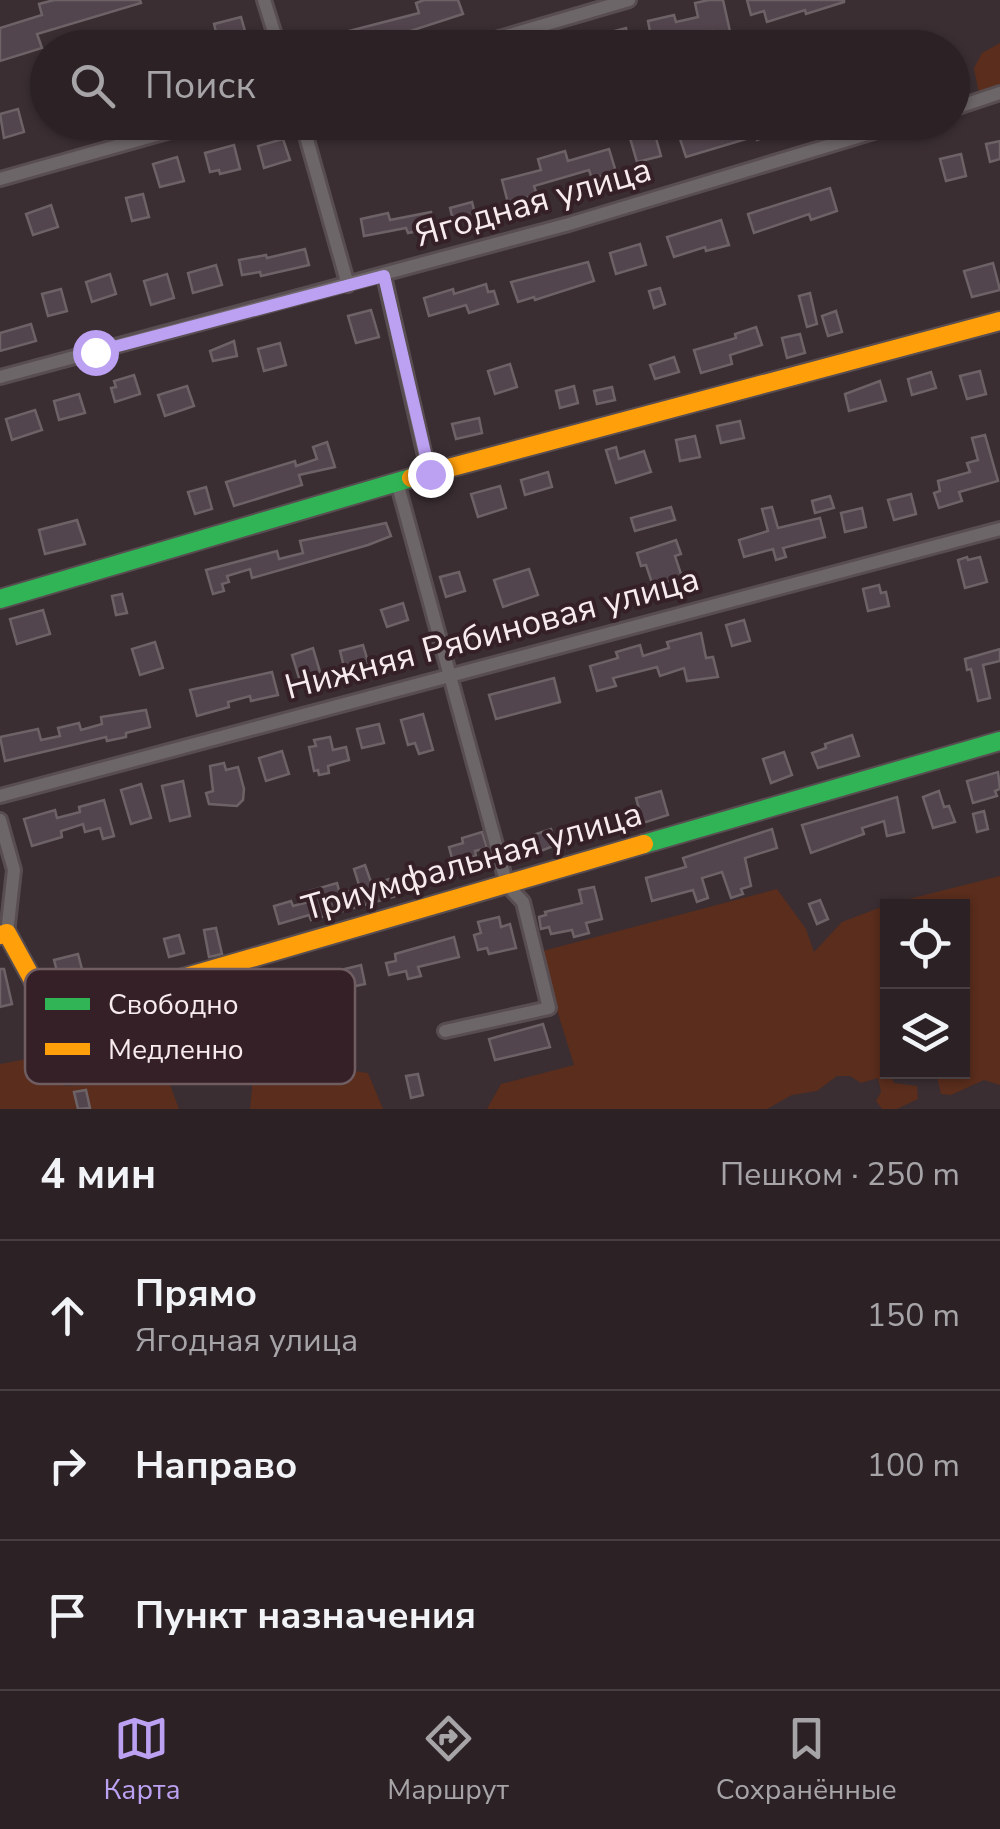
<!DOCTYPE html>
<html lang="ru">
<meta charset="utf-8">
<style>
body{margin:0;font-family:"Nunito Sans",sans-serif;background:#342a2e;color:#f1f3f6}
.controls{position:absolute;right:30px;bottom:30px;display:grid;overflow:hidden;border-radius:0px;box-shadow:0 2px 8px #0004}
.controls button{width:90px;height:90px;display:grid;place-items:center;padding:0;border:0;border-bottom:2px solid #483f43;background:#2c2226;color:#f1f3f6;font:50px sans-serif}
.stop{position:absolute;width:30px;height:30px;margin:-22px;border:8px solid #bca0f2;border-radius:50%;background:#fff}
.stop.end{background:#bca0f2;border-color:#fff;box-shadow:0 2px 10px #0008}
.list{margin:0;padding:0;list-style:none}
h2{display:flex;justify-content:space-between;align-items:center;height:130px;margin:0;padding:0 40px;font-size:42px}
h2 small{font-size:32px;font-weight:400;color:#a6a4a7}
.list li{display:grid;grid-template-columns:65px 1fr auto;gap:30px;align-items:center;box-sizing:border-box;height:150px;padding:0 40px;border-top:2px solid #483f43}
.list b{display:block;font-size:38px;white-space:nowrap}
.list p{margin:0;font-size:32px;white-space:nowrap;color:#a6a4a7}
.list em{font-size:32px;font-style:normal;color:#a6a4a7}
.icon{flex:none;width:55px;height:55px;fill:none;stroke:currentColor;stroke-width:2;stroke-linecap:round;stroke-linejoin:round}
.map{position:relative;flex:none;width:1000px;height:1109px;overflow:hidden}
.search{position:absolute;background:#2c2226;box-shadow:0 2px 8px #0004;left:30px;right:30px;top:30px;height:110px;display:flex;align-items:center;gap:25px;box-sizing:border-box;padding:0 35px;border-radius:55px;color:#a6a4a7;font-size:38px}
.sheet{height:580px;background:#2c2226}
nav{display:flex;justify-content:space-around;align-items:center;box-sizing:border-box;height:140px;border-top:2px solid #483f43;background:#2c2226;font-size:28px;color:#a6a4a7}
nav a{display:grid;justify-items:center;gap:5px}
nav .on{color:#bca0f2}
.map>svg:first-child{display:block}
</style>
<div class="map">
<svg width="1000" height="1109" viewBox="0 0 1000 1109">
<rect width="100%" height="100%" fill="#3a2e32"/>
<!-- green -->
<g fill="#5a2d1c">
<polygon points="1000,43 1000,99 979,94 974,68 982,53"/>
<polygon points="1000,876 1000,1085 984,1080 951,1095 941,1094 936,1072 962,1072 962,906 888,906 888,1044 881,1045 883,1058 894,1083 917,1086 918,1099 897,1109 882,1109 876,1101 881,1092 878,1078 861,1083 850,1076 837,1076 817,1091 792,1095 767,1109 487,1109 501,1084 574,1065 539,952 777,889 806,929 814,952 842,922 889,904"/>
<polygon points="43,1056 64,1086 169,1082 179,1109 0,1109 0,1064"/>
<polygon points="305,1064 368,1073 383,1109 250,1109 253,1078"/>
</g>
<!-- building -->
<g fill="#53454d" stroke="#6d6367" stroke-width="2.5">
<polygon points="54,0 140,0 141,3 37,34 42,48 0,61 0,28 42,15 39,4"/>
<polygon points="424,0 458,0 463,14 358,48 289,48 288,44 321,34 322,38 419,13 416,3"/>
<polygon points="709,0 723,0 731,36 714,39 712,31 689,36 692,48 653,48 648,21 674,15 676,22 698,17 695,3"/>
<polygon points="747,0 844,0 844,2 806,14 805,10 767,22 764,11 751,15"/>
<polygon points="241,17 247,38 241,38 242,44 220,48 214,24"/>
<polygon points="626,28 631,48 595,48 592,37"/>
<polygon points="18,109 24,132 4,138 0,114"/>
<polygon points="333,122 354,122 357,131 338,137"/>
<polygon points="378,122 419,122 419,126 381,136"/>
<polygon points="709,122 805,122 805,125 757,140 756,136 686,157 678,133"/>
<polygon points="654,131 661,156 637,162 630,138"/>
<polygon points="283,139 290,160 264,168 258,146"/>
<polygon points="1000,141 1000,159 990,162 986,144"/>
<polygon points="234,145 240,169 220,174 219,170 210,172 205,153"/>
<polygon points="609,149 616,172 592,179 589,170 534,186 537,195 508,203 502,180 541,170 538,159 565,151 568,161"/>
<polygon points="961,154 966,176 946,181 940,159"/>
<polygon points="177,157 184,181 160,187 153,164"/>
<polygon points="830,188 837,211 811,220 809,214 754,233 748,214"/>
<polygon points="143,194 149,217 132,221 126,198"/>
<polygon points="472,202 476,218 454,224 450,208"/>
<polygon points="51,205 58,227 33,235 26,214"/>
<polygon points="431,212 434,228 408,233 406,228 364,236 361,219 388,213 390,220"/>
<polygon points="721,220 729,245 706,251 705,247 674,257 667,237"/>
<polygon points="640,244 646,265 616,274 610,253"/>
<polygon points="305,249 309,265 261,276 260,272 242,275 239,260 266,255 267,258"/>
<polygon points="588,262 594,281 535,300 534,297 518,302 511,282"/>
<polygon points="993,263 1000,290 972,297 964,271"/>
<polygon points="216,265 222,285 193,293 188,273"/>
<polygon points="110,274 116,294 92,302 86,282"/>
<polygon points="167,274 174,298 151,305 144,281"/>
<polygon points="486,284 488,292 494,291 498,304 469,313 466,305 429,316 424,298 453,289 454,294"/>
<polygon points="660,288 665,304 654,308 649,291"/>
<polygon points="61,289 67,311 48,316 42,294"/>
<polygon points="810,293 817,324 807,327 799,296"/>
<polygon points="371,310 379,337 356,343 348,316"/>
<polygon points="836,311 842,332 828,336 822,316"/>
<polygon points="31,324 36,341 0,351 0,333"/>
<polygon points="756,327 762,345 730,355 732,364 701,373 694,350 736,338 735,334"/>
<polygon points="800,334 805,353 787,358 782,338"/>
<polygon points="234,341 237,356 213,361 210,351"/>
<polygon points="280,343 286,365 264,371 258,349"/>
<polygon points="674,357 679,372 655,379 650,365"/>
<polygon points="510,364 517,387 495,394 488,371"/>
<polygon points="980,371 986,394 967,399 960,376"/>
<polygon points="931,372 936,388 912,395 908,379"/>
<polygon points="134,375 140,394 115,402 111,388 116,387 114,381"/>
<polygon points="880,381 886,401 849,411 845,394"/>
<polygon points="187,386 194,406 165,416 158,395"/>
<polygon points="574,386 578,403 560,408 556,391"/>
<polygon points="612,387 615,400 597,404 594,391"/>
<polygon points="79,394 85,413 59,420 54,401"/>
<polygon points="35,410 42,430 12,440 6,419"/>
<polygon points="479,418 482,433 456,439 452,424"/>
<polygon points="740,421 744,438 721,443 717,426"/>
<polygon points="985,435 998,481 959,492 962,501 939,508 934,493 940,491 938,481 970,472 967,463 978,460 972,438"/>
<polygon points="695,436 700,457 680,461 676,440"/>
<polygon points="327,442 335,467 299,475 302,485 234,506 226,482 295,461 296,466 317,459 313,447"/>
<polygon points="616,447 619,459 644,451 651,472 616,483 606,450"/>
<polygon points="548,472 552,487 525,495 521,480"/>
<polygon points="500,486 506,508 478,517 471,494"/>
<polygon points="206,487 212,509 195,514 188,492"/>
<polygon points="911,494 916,514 894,520 888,500"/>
<polygon points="830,496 834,508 815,513 812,501"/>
<polygon points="671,507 675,520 635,531 631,518"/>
<polygon points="772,507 778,528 820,518 825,537 783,548 786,557 776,560 773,549 744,557 739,540 768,531 762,509"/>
<polygon points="862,508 866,527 845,532 841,513"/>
<polygon points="77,520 85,544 45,554 39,530"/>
<polygon points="386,523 391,536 368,545 252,578 250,569 227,576 229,582 222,584 224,591 213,594 206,570 277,551 279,559 303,553 300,541"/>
<polygon points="676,540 681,554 675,556 682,577 653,586 646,565 641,566 637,553"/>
<polygon points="967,557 968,560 980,557 987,582 965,588 958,560"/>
<polygon points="529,569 538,595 503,607 494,580"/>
<polygon points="459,572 465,591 446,597 440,577"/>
<polygon points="879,585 881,593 886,592 889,606 868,611 863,589"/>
<polygon points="122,594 127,613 116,615 112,596"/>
<polygon points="403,603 408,620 387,627 381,610"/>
<polygon points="43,610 50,634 17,644 10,619"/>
<polygon points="744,620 750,641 732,646 726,625"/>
<polygon points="701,633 706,658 713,657 718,677 687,681 684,668 660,676 657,667 613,678 616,686 597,691 590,666 618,658 616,652 640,645 643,656 669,648 667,642"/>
<polygon points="155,642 163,668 140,675 132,649"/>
<polygon points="363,645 369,665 345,671 340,651"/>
<polygon points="313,648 320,672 299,678 292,655"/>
<polygon points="1000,649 1000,661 983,665 990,698 978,701 971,669 967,670 965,659"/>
<polygon points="272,672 278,695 251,701 250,696 228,702 229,707 197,716 190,690"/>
<polygon points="554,678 560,702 496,719 489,695"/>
<polygon points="146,710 150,727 126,733 126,737 107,741 106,737 5,761 0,737 38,729 41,740 60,736 58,728 79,723 81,730 102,724 101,717"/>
<polygon points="423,714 433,750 419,754 415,743 408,745 401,720"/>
<polygon points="379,724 384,743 362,748 357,729"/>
<polygon points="852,735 859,756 818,768 812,753 826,748 825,744"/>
<polygon points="330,737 333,750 346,747 349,760 328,766 329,773 319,775 318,770 314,771 309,747 316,746 314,740"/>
<polygon points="282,751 289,774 266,781 259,758"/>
<polygon points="784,752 792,775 771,783 763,759"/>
<polygon points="224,763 226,770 238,767 244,789 243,800 237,806 209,804 206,793 213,791 210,766"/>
<polygon points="998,772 1000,789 995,791 997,796 973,803 967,781"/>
<polygon points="183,781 190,816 170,821 162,786"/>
<polygon points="141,784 151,818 131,824 121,790"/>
<polygon points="661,791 668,815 643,823 636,798"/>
<polygon points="939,791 944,807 949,806 955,822 933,828 923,797"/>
<polygon points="897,797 904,832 887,836 884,821 862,828 864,834 811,853 802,825"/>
<polygon points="104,800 114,836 103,839 100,828 85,832 83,824 61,831 62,837 32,846 24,819 55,810 57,818 80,812 79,807"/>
<polygon points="984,811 988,829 977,832 973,814"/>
<polygon points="551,829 556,845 533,854 527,837"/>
<polygon points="772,829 777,848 745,858 751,886 741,889 743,894 731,898 722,872 702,878 708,898 697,902 693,890 652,901 646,878 686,867 683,858"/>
<polygon points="482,832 487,848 475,851 476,856 453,862 449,847 463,843 462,838"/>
<polygon points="365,865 372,885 392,878 397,896 311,920 309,915 279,924 274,906 291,901 293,906 312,901 309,891 337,883 340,894 360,888 354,869"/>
<polygon points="594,887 602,919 586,923 589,933 574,937 572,930 551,934 549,927 541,929 539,917 546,915 545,912 582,903 579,890"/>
<polygon points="820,900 828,919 817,924 809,904"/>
<polygon points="499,917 501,927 510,924 516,948 489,954 487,948 478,950 474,935 481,933 478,922"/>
<polygon points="216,928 222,954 209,957 204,930"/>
<polygon points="179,935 184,953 169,957 164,939"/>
<polygon points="454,937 459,957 418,967 421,976 408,979 406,971 389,975 386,963 396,961 395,954"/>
<polygon points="78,954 83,973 59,979 54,960"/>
<polygon points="361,965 365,984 342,989 337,971"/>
<polygon points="0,969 4,969 12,1004 0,1007"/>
<polygon points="543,1024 550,1047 495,1060 489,1039"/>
<polygon points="418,1074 423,1095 411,1098 406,1076"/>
<polygon points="86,1090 90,1108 78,1109 74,1092"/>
</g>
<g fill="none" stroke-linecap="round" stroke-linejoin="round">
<defs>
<g id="street">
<polyline points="264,0 279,48"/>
<polyline points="465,48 629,0"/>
<polyline points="952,109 1000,93"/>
<polyline points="302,122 348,285"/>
<polyline points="0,179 202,122"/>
<polyline points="384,276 429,474"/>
<polyline points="0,377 569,224 907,122"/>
<polyline points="397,482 507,885 523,902 549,1008 445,1031"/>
<polyline points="0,796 1000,529"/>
<polyline points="0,820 14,870 7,933"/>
</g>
<g id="fast">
<polyline points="0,599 411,478"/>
<polyline points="644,844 1000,741"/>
</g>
<g id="slow">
<polyline points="411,478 1000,321"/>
<polyline points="0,935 7,933 46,1004 76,1009 644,844"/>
</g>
</defs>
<!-- street casing -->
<use href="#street" stroke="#584d51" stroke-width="18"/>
<!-- fast casing -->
<use href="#fast" stroke="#584d51" stroke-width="22"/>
<!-- slow casing -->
<use href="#slow" stroke="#584d51" stroke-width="22"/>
<!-- street -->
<use href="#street" stroke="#6d6668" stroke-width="12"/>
<!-- fast -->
<use href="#fast" stroke="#30b455" stroke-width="18"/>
<!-- slow -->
<use href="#slow" stroke="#ff9f0a" stroke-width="18"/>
</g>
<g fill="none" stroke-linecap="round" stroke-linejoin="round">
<!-- route -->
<polyline stroke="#bca0f2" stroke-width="12" points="95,352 384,276 430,474"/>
</g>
<g text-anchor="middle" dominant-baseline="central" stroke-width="8" stroke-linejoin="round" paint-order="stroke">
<!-- street labels -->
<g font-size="35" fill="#f8ebee" stroke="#342026">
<text transform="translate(533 202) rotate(-16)">Ягодная улица</text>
<text transform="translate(492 633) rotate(-15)">Нижняя Рябиновая улица</text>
<text transform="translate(472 861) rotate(-16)">Триумфальная улица</text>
</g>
</g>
<!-- legend -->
<rect x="25" y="969" width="330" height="115" rx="15" fill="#342026" stroke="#6f5d62" stroke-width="2.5"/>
<rect x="45" y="998" width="45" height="12" fill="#30b455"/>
<rect x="45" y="1043" width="45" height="12" fill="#ff9f0a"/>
<g font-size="28" fill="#f8ebee">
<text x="108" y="1014">Свободно</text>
<text x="108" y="1059">Медленно</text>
</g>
</svg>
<div class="controls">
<button><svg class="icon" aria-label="locate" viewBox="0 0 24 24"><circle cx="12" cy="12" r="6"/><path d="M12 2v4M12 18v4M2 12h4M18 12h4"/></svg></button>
<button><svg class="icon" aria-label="layers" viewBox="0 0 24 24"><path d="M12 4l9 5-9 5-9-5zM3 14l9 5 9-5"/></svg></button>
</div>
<div class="stop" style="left:95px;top:352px"></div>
<div class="stop end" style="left:430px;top:474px"></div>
<div class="search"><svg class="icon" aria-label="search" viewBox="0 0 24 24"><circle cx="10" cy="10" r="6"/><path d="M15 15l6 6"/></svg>Поиск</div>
</div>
<section class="sheet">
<h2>4 мин<small>Пешком · 250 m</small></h2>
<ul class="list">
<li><svg class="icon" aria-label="ahead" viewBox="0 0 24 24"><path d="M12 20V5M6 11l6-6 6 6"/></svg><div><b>Прямо</b><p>Ягодная улица</p></div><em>150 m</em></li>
<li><svg class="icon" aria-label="right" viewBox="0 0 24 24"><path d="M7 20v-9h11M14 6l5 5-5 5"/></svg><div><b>Направо</b></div><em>100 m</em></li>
<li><svg class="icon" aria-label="arrive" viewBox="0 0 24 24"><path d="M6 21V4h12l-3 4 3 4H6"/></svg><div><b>Пункт назначения</b></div></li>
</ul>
</section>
<nav>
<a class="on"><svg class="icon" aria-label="map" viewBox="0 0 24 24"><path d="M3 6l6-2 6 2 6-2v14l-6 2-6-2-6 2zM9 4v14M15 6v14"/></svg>Карта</a>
<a><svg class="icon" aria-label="directions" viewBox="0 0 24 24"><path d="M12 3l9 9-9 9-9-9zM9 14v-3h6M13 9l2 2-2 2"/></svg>Маршрут</a>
<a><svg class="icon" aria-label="saved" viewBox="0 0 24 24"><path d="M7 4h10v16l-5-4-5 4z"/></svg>Сохранённые</a>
</nav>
